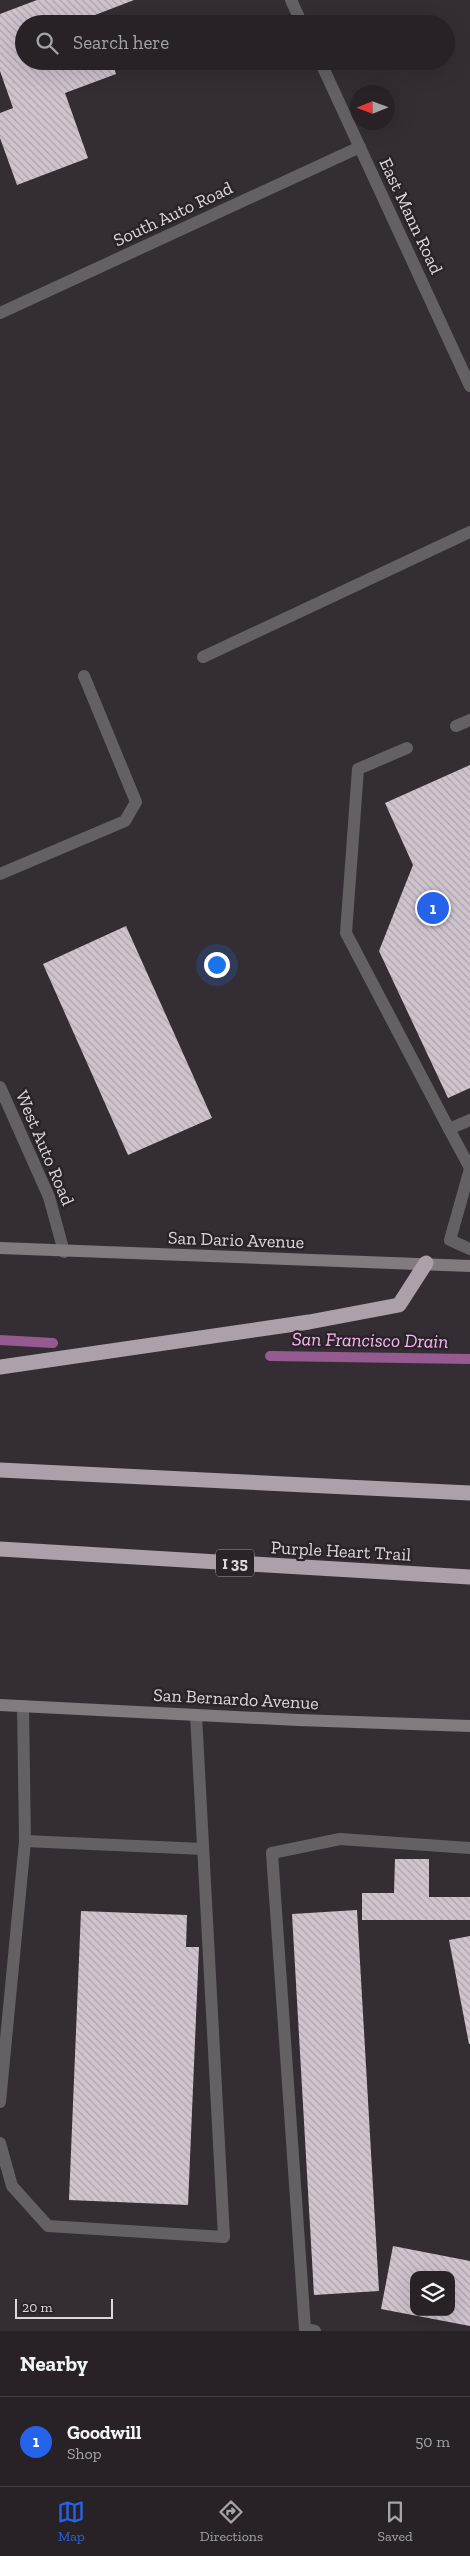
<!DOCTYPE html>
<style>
body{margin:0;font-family:"Zilla Slab",serif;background:#302a2f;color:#f1f3f6}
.controls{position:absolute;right:15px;bottom:15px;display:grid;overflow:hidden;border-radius:10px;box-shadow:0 5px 20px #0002}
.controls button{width:45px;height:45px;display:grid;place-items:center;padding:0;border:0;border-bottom:1px solid #443f44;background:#282227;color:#f1f3f6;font:25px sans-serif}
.compass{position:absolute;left:350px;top:85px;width:45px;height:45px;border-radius:50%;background:#282227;box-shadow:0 5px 20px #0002;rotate:269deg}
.scale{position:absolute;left:15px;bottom:12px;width:98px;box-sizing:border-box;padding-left:5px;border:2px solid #ddd7dc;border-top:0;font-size:14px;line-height:18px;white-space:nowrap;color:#ddd7dc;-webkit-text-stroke:4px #2b232a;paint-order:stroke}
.you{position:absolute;left:216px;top:964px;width:18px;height:18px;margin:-12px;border:4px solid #fff;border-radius:50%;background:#1a73e8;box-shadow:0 0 0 8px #1a73e833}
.badge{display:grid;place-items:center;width:32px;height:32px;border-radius:50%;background:#2563eb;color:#fff;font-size:16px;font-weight:700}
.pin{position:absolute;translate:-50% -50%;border:2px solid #fff;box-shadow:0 1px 5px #0006}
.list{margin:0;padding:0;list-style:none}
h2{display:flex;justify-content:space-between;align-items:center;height:65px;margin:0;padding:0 20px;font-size:21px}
h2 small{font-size:16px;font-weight:400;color:#a5a4a7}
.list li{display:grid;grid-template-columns:32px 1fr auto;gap:15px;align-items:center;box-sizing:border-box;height:90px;padding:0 20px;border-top:1px solid #443f44}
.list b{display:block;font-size:19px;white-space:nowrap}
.list p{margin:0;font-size:16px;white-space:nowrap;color:#a5a4a7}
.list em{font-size:16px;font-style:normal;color:#a5a4a7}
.icon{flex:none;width:28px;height:28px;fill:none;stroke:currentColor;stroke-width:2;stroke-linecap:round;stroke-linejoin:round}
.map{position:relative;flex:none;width:470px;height:2331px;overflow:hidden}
.search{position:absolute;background:#282227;box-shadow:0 5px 20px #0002;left:15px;right:15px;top:15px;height:55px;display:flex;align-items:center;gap:12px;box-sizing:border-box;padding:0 18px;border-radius:28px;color:#a5a4a7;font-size:19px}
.sheet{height:155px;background:#282227}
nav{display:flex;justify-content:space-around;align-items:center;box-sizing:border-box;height:70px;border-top:1px solid #443f44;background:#282227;font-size:14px;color:#a5a4a7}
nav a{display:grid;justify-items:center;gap:2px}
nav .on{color:#2563eb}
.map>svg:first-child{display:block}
</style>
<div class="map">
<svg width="470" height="2331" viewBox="0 0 470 2331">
<defs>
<pattern id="building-back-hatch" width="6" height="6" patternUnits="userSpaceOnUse" patternTransform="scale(1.25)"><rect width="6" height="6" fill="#cfc4ce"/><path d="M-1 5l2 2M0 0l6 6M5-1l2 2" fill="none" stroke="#aca3ab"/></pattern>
</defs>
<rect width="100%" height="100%" fill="#352d34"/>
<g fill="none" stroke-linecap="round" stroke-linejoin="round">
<!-- stream -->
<g stroke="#955a90" stroke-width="10">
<polyline points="0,1340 53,1343"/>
<polyline points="270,1356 470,1359"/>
</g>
</g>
<!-- building -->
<g fill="url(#building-back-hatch)" fill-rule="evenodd">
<polygon points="37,0 134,0 95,15 98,24 24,24 24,61 112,61 116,74 65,93 88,158 17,185 0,138 0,113 13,108 0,71 0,14"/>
<polygon points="470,765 470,1088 448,1098 379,951 413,865 385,803"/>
<polygon points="126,926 212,1118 128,1155 43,964"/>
<polygon points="395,1859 429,1859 429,1897 470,1897 470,1920 362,1920 362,1893 394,1893"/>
<polygon points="357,1910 379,2291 314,2295 292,1914"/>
<polygon points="81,1911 187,1915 186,1947 199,1947 188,2205 69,2200"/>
<polygon points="470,1936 470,2044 469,2044 449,1940"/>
<path d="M393,2246L470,2261V2326L381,2309ZM414,2275H451V2312H414Z"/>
</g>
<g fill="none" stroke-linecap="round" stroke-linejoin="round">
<!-- service -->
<g stroke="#646064" stroke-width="12">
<polyline points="203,657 470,532"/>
<polyline points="456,726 470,720"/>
<polyline points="407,748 358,769 346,933 449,1129"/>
<polyline points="0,874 125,821 136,802 84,676"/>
<polyline points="470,1120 449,1129 470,1168"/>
<polyline points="470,1169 450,1240 470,1249"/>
<polyline points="25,1841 203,1849"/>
<polyline points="0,2102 25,1841 23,1706"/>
<polyline points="0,2143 12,2186 48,2226 224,2237 196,1715"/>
<polyline points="315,2331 305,2329 272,1853 340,1839 470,1848"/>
</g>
<!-- minor -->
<g stroke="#646064" stroke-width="12">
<polyline points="0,313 360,147"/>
<polyline points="0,1087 49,1197 64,1252"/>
</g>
<!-- tertiary -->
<g stroke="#646064" stroke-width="12">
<polyline points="291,0 302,24"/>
<polyline points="320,61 470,386"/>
</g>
<!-- secondary -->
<g stroke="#817b80" stroke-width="12">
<polyline points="0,1248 470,1266"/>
<polyline points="0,1705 298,1720 470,1726"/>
</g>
<!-- motorway -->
<g stroke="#aca1aa" stroke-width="15">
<polyline points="0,1367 309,1322 399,1305 426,1263"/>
<polyline points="0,1470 470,1493"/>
<polyline points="0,1549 470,1577"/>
</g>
</g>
<g text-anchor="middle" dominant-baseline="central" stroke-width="5" stroke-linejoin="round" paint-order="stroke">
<!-- shield labels -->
<rect fill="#2b232a" stroke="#a8a1a7" stroke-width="1" x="216" y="1549.5" width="38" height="27" rx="4"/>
<g font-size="16" font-weight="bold" fill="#ddd7dc">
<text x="235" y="1563">I 35</text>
</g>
<!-- street labels -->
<g font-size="18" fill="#ddd7dc" stroke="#2b232a">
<text transform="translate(173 214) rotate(-25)">South Auto Road</text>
<text transform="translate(411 216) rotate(65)">East Mann Road</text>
<text transform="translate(45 1148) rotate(67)">West Auto Road</text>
<text transform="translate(236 1240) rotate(2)">San Dario Avenue</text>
<text transform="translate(341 1551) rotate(3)">Purple Heart Trail</text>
<text transform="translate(236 1699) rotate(3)">San Bernardo Avenue</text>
</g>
<!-- water labels -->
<g font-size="19" font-style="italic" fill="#fbb8f4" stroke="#2b232a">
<text transform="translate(370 1340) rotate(1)">San Francisco Drain</text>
</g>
</g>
</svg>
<div class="controls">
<button><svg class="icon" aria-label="layers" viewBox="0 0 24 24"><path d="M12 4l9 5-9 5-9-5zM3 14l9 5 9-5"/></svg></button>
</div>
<svg class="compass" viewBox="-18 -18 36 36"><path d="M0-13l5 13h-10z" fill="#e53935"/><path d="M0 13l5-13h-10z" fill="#a5a4a7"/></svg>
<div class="scale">20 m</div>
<div class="you"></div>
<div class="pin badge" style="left:433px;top:908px">1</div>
<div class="search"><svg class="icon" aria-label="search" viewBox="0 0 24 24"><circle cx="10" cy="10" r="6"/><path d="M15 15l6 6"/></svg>Search here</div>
</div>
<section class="sheet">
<h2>Nearby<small></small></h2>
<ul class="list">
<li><span class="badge">1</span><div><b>Goodwill</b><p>Shop</p></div><em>50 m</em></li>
</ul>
</section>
<nav>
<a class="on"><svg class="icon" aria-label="map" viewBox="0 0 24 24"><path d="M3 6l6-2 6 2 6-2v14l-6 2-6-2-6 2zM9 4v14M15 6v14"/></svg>Map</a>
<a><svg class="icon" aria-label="directions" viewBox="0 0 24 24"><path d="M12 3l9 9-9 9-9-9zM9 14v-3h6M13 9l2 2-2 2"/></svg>Directions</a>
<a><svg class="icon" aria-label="saved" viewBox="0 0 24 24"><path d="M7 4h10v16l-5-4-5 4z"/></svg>Saved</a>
</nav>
